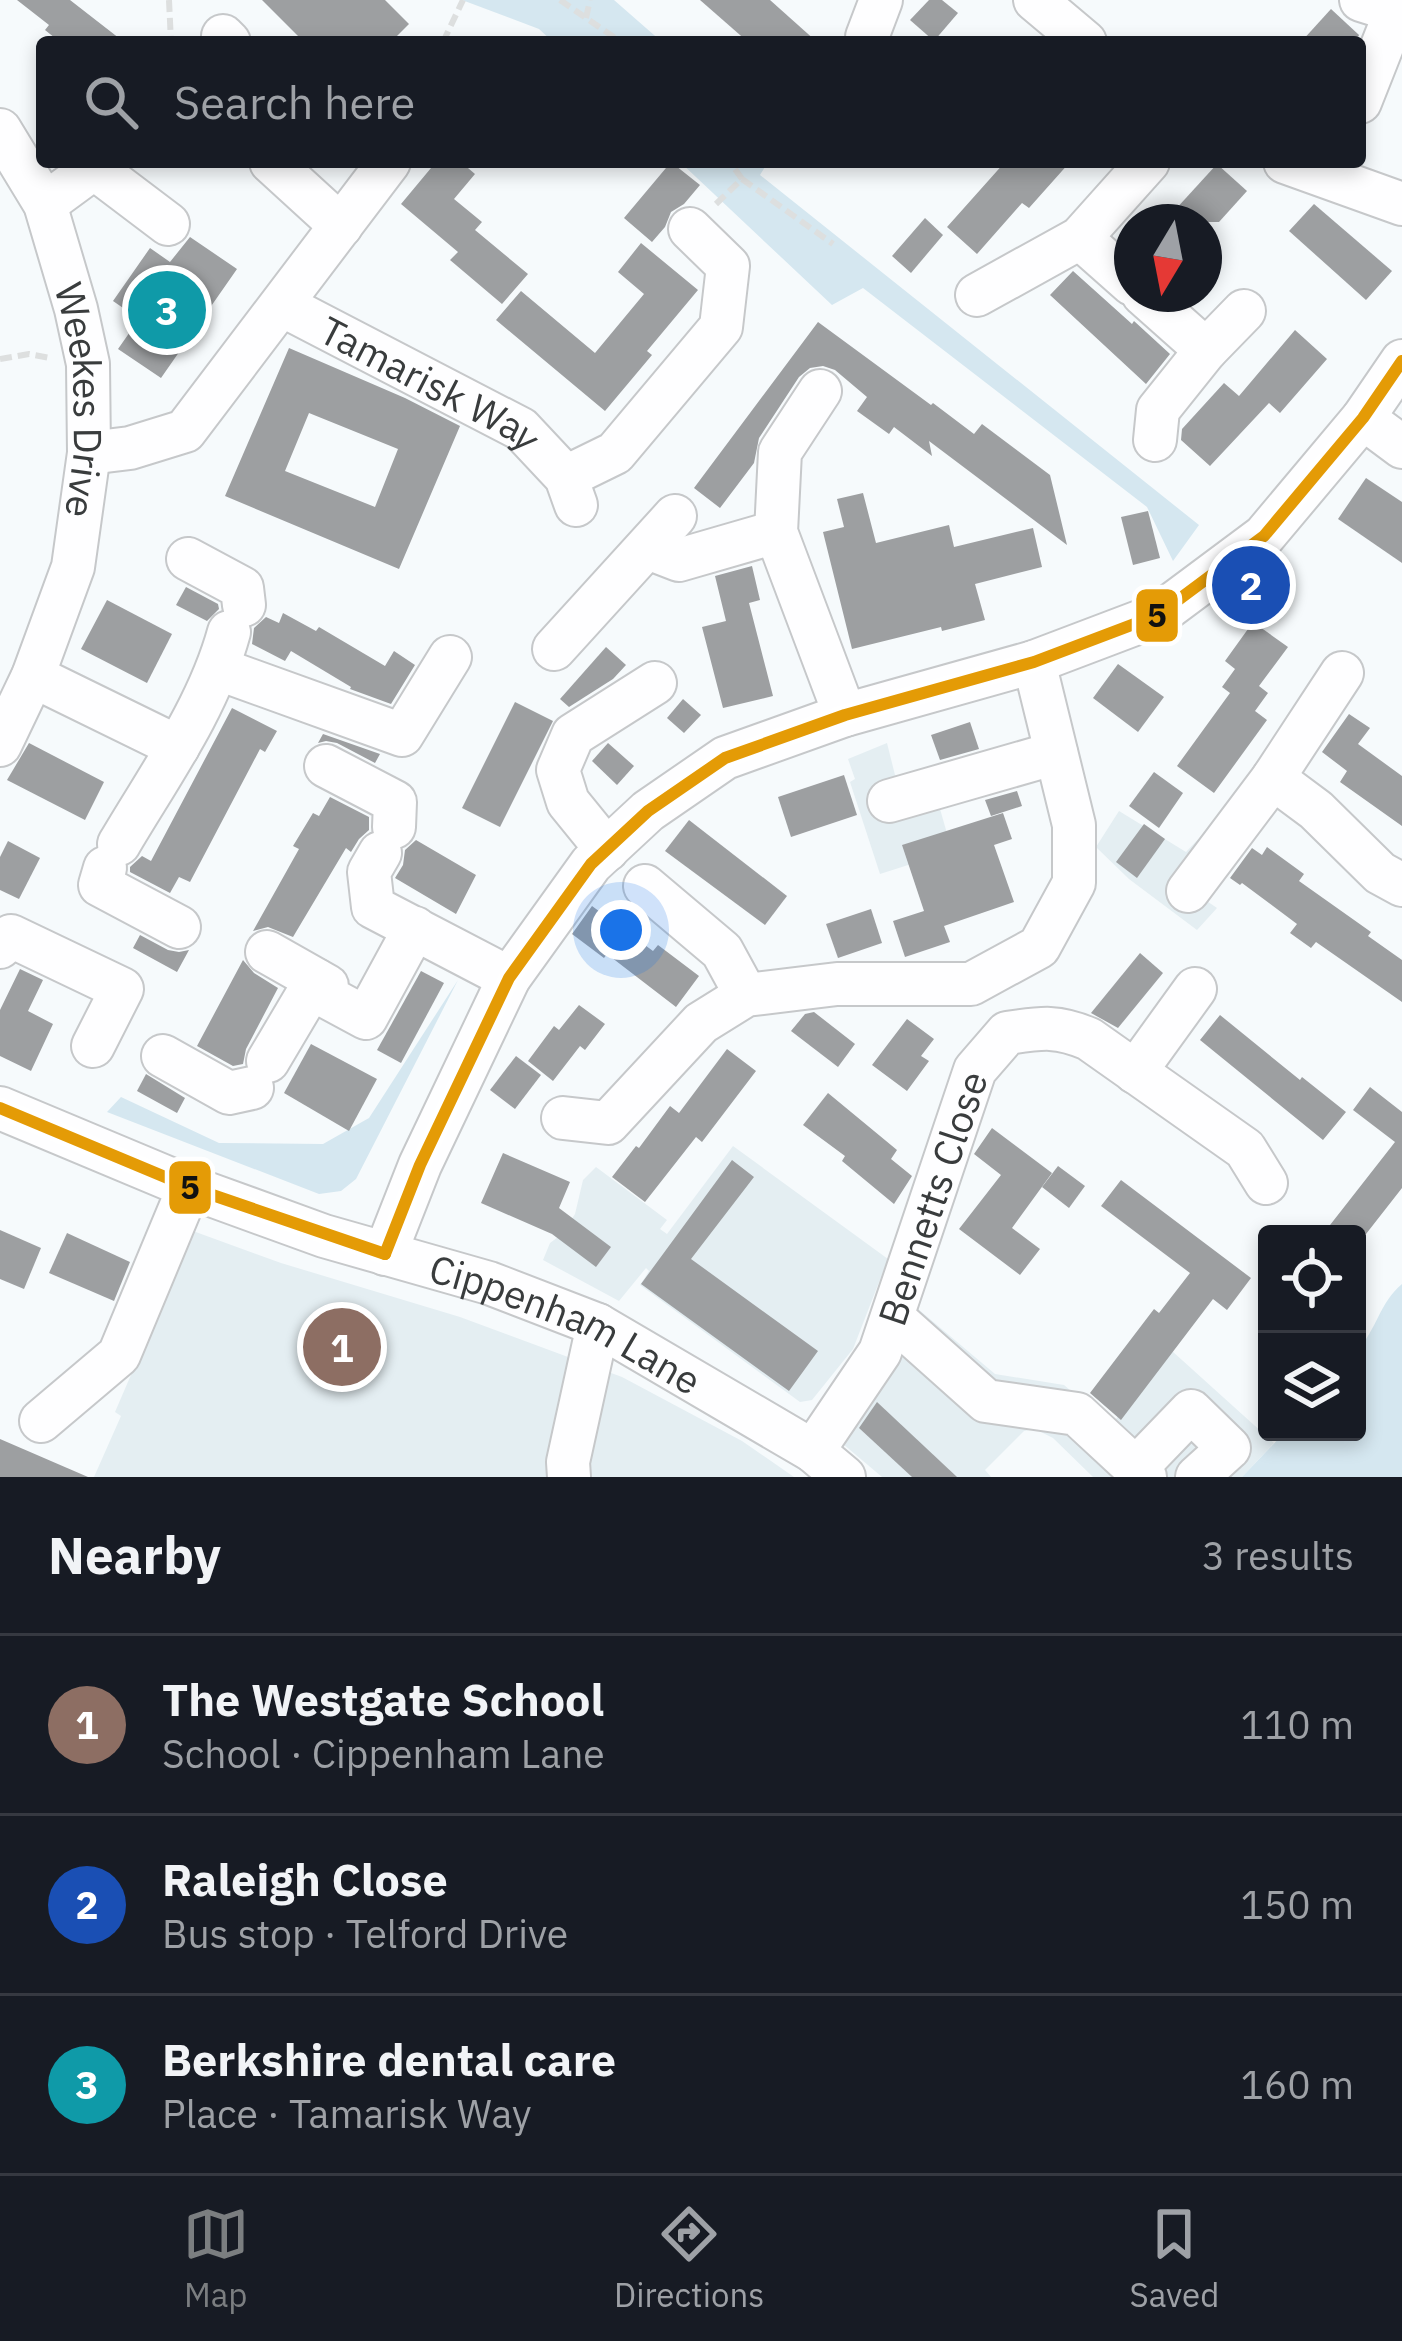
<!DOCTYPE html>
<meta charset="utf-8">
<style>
body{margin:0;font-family:"IBM Plex Sans",sans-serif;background:#20242c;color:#f1f3f6}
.controls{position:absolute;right:36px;bottom:36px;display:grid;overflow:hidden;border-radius:12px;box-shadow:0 6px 18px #0003}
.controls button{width:108px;height:108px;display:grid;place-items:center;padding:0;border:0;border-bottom:3px solid #363941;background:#171b24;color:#f1f3f6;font:60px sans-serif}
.compass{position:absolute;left:1114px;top:204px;width:108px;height:108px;border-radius:50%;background:#171b24;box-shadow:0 6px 18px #0003;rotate:190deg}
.you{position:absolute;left:621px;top:930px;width:42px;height:42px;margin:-30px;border:9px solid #fff;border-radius:50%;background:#1a73e8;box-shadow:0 0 0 18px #1a73e833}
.badge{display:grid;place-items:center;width:78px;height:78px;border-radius:50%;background:#7b7e80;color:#fff;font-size:39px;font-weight:700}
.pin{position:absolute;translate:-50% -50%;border:6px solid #fff;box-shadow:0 3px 12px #0006}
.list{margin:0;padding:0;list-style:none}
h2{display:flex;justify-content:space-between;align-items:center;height:156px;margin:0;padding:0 48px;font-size:51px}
h2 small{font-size:39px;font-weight:400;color:#9ea1a6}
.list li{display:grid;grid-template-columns:78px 1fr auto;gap:36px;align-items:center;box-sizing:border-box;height:180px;padding:0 48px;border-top:3px solid #363941}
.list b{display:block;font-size:45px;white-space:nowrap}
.list p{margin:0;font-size:39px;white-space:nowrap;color:#9ea1a6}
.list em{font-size:39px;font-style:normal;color:#9ea1a6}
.icon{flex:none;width:66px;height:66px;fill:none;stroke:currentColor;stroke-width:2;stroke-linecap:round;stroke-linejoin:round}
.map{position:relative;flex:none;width:1402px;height:1477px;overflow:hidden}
.search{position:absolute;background:#171b24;box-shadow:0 6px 18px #0003;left:36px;right:36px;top:36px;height:132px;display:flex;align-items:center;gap:30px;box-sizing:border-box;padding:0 42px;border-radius:12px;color:#9ea1a6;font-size:45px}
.sheet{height:696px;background:#171b24}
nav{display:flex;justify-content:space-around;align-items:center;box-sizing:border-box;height:168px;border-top:3px solid #363941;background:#171b24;font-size:33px;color:#9ea1a6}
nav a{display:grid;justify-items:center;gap:6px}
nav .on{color:#7b7e80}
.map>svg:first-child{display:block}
</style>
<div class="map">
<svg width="1402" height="1477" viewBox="0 0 1402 1477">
<rect width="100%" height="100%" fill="#f6fafc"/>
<!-- built -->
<g fill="#e4eef2">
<polygon points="887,743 895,775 911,782 938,802 952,851 880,874 850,782 855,779 848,759"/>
<polygon points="1119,811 1186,852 1222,814 1192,891 1217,908 1197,930 1129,879 1096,847"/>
<polygon points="733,1146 888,1259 853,1349 812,1400 800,1402 640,1285 649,1271 646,1268 619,1301 543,1260 550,1243 562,1234 575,1214 583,1180 596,1167 667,1220 660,1229 667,1234"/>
<polygon points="193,1231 281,1263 460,1317 622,1377 742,1441 794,1477 94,1477 121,1416 115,1412"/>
<polygon points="911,1303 995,1374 1064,1385 1111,1425 1172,1351 1274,1443 1242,1477 1093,1477 1053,1438 1035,1429 1024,1431 985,1470 991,1477 882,1477 836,1438"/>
</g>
<!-- green -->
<g fill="#d5e7f0">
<polygon points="462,0 614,0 662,42 553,42 539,29"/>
<polygon points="680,162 768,162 760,175 1199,525 1173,561 1147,507 863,288 832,305"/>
<polygon points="458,980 356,1179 341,1191 319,1194 107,1112 121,1097 219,1143 323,1144 369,1118"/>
<path d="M1402,1284V1477H1242L1285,1432H1357V1351C1377,1329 1380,1302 1402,1284Z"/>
</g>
<!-- building -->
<g fill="#9d9fa1" fill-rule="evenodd">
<polygon points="17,0 70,0 124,42 60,42 45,30 49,25"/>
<polygon points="262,0 385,0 409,24 391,42 304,42"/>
<polygon points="700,0 770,0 817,42 748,42"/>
<polygon points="929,0 942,0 958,13 934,41 910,20"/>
<polygon points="1331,9 1359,35 1356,42 1301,42"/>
<polygon points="436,162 461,162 475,174 454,199 482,222 475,230 528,274 502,304 450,260 458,252 401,204"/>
<polygon points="671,162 700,185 684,204 671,212 665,227 652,242 624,218"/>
<polygon points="1005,162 1070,162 1029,208 1022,203 977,254 947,227"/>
<polygon points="1217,164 1247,191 1219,222 1164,222"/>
<polygon points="1314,204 1392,271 1366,300 1289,231"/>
<polygon points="925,218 943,235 911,273 892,256"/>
<polygon points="190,237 237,269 161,378 118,349 139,319 113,301 150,248 170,262"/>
<polygon points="641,243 698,290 647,351 652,355 605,411 496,320 521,291 595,353 644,294 618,272"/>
<polygon points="1073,271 1132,324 1134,321 1170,354 1146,384 1050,295"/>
<polygon points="818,322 931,405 933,403 974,434 982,424 1050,475 1067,545 929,441 932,456 894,427 889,434 857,411 867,397 835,370 823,366 810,368 799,377 759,438 754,463 720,508 694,488"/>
<polygon points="1295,330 1327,359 1280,413 1269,403 1210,466 1181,440 1182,429 1224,383 1239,396"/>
<path d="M289,348L405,398L460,426L399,569L225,496ZM309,413L398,449L375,507L285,471Z"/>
<polygon points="1366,478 1402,502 1402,563 1338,519"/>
<polygon points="863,493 876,543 949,525 954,547 1033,528 1042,567 975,584 985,620 942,631 941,627 852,649 823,532 844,527 837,499"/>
<polygon points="1148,511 1160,558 1133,565 1121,517"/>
<polygon points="752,566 760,600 749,603 773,696 723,708 702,627 726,621 715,576"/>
<polygon points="186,587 218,604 219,609 207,621 176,605"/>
<polygon points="107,600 172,634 147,683 81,649"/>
<polygon points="283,613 316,631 319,627 385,666 394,651 415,665 391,704 350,689 351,687 291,651 285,661 252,644 254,628 266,617 279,623"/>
<polygon points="1253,622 1288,647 1259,686 1268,693 1255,711 1267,720 1214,793 1177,766 1230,693 1222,687 1235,669 1225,661"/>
<polygon points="606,647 626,665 613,679 569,707 560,699"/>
<polygon points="1118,664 1164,697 1138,732 1093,698"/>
<polygon points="683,699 701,715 684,733 667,718"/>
<polygon points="515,702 553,721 500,827 462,808"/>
<polygon points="232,708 277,731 265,752 260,749 190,882 179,877 170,893 130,872 130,867 142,856 151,861"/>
<polygon points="1349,714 1370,728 1358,744 1402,776 1402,826 1340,782 1347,771 1322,752"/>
<polygon points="970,722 979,749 940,760 931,735"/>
<polygon points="323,734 380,754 375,763 337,743 326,741 318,743"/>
<polygon points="29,743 104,782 85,820 7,780"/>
<polygon points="608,743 634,766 617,785 592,761"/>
<polygon points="1154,772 1183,793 1159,828 1129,806"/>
<polygon points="844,775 857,815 791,837 778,797"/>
<polygon points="1017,791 1022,806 991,816 985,800"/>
<polygon points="330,797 369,817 369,830 359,839 351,852 346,848 293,937 268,927 253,931 299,849 293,846 313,813 319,816"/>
<polygon points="1003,813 1012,839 994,845 1014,902 944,926 950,942 905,957 893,921 924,911 902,845"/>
<polygon points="689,820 787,896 765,925 665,851"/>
<polygon points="1144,824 1165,839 1137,878 1116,862"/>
<polygon points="416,840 476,875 456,914 395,878 403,865 405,850"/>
<polygon points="8,841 40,858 19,899 0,890 0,857"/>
<polygon points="1267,847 1304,874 1299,881 1371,932 1368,936 1402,960 1402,1002 1316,942 1311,948 1290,933 1297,924 1242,883 1240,885 1230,878 1252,848 1262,855"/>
<polygon points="592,906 653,951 658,945 699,976 676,1007 607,954 604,958 572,934"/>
<polygon points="871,909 882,943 838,958 826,924"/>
<polygon points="140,935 168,950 179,952 189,950 177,972 133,948"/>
<polygon points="1140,953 1163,973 1118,1028 1091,1013"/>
<polygon points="243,960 254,973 278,988 246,1049 243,1064 233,1066 197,1046"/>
<polygon points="20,969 43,980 28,1011 53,1024 31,1071 0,1056 0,1010"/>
<polygon points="421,971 444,983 401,1063 377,1050"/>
<polygon points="579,1005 605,1024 585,1050 580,1046 553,1081 528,1061 554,1026 559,1030"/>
<polygon points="814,1012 855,1044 838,1067 791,1031 805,1014"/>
<polygon points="1220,1015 1300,1080 1302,1077 1346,1112 1323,1140 1200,1040"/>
<polygon points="907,1019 934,1039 921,1056 929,1061 907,1091 872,1065"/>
<polygon points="311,1044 377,1079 349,1131 284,1093"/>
<polygon points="727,1049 756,1071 702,1142 696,1137 645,1202 612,1177 636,1146 639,1148 670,1106 679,1113"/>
<polygon points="516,1056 541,1075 515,1109 490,1090"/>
<polygon points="146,1074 185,1098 177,1113 137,1091"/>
<polygon points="1370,1087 1402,1112 1402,1188 1366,1234 1323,1234 1395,1142 1353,1110"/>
<polygon points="828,1093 897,1150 891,1159 912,1176 894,1204 842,1161 845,1156 803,1125"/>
<polygon points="992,1128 1052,1173 1012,1228 1040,1249 1020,1275 959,1229 1001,1175 974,1154"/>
<polygon points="503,1153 570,1182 559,1208 611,1247 596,1267 552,1234 481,1203"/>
<polygon points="732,1160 754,1177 691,1259 818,1351 789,1391 641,1284"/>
<polygon points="1058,1166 1085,1186 1069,1208 1042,1187"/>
<polygon points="1121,1180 1251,1278 1227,1310 1213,1299 1121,1420 1090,1393 1154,1309 1159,1313 1190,1273 1101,1206"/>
<polygon points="0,1230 41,1248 24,1289 0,1279"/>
<polygon points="67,1233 130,1262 114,1301 49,1273"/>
<polygon points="877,1402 957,1477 912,1477 859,1428"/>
<polygon points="0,1439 88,1477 0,1477"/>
</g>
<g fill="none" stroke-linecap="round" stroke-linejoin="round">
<defs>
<g id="minor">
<polyline points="1035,0 1085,42"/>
<polyline points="223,36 229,42"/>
<polyline points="867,37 881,0"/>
<polyline points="1360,102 1396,11 1361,0"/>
<path id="s1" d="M0,130L45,204L76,309L88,364L89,453L73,567L33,676L0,745"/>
<polyline points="271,162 341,226"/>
<polyline points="1285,162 1402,204"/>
<polyline points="45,204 94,168 168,224"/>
<polyline points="1080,238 1132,284"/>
<polyline points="1143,294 1206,350"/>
<polyline points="977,295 1080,238 1148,162"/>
<path id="s2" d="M282,305L521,429L566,477L576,505"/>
<polyline points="820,391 780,452 776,532 845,715"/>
<polyline points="1363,418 1402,447"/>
<polyline points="1155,440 1158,410 1206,350 1244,311"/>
<polyline points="89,453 130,448 185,431 389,162"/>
<polyline points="566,477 615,453 721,327 728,266 690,229"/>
<polyline points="648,548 679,560 776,532"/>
<polyline points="188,559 242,588 244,605"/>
<polyline points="554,649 675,516"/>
<polyline points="219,669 402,735 450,657"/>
<polyline points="33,676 178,747"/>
<polyline points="326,766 395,802 394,827"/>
<polyline points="1273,778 1342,673"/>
<polyline points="889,801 1056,753"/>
<path d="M119,844C159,776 208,709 229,632"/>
<polyline points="607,850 568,802 558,770 573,735 655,683"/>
<polyline points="380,853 369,872 373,907 509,978"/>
<polyline points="105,868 100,885 179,927"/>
<polyline points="645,886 722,951 746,995"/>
<polyline points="1188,891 1273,778 1316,810 1380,873 1402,885"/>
<polyline points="0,947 11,936 122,989 93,1046"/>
<polyline points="267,952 327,986 327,997 366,1018 415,928"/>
<polyline points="163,1056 229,1093 252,1088"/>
<polyline points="268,1061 316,980"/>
<polyline points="1135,1072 1195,989"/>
<path id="s3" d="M0,1108L189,1187L324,1236L489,1283L598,1325L813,1451L844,1477"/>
<polyline points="563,1118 608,1123 701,1023 746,995 837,984 971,984 1039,947 1074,883 1074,825 1034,662"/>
<polyline points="385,1254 420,1165 509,978 591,864 648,811 725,758 845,715 1034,662 1158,615 1264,536 1363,418 1402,361"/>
<polyline points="893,1318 986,1401 1077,1414 1145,1477"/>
<polyline points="41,1421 119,1355 189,1187"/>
<path id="s4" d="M813,1451L880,1352L975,1070L1007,1033C1041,1028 1057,1025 1089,1039L1245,1149L1266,1183"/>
<polyline points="1135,1469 1191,1411 1229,1448 1197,1477"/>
<polyline points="569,1477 568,1462 598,1325"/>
</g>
</defs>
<!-- minor casing -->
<use href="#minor" stroke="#c6c8ca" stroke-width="46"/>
<!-- path -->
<g stroke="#dddfdf" stroke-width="6" stroke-dasharray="12 6" stroke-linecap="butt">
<polyline points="169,0 171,42"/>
<polyline points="560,0 621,42"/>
<polyline points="586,18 590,0"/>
<polyline points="443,42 463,0"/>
<polyline points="742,179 833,244"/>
<polyline points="716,204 742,179 730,162"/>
<polyline points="0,359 29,354 50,358"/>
</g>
<!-- minor -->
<use href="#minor" stroke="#fefeff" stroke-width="42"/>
<defs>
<g id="bus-1">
<polyline points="0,1108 189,1187 385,1254"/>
<polyline points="385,1254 420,1165 509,978 591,864 648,811 725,758 845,715 1034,662 1158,615 1264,536 1363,418 1402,361"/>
</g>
</defs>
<!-- bus-1 casing -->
<use href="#bus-1" stroke="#fff" stroke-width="21"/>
<!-- bus-1 -->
<use href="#bus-1" stroke="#e49b06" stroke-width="12"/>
</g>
<g text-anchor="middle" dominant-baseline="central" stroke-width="12" stroke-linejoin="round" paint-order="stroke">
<!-- street labels -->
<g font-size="39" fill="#393c3d" stroke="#fff">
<text stroke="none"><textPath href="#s2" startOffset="168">Tamarisk Way</textPath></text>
<text stroke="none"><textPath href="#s1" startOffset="288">Weekes Drive</textPath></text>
<text stroke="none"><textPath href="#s4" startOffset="282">Bennetts Close</textPath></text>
<text stroke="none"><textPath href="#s3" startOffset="606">Cippenham Lane</textPath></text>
</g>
</g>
<g stroke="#fff" stroke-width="4.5">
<rect x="1134" y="587" width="46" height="57" rx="12" fill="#e49b06"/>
<rect x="167" y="1159" width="46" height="57" rx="12" fill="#e49b06"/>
</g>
<g font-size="33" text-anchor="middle" font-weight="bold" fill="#111">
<text x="1157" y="627">5</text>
<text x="190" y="1199">5</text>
</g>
</svg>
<div class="controls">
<button><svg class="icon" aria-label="locate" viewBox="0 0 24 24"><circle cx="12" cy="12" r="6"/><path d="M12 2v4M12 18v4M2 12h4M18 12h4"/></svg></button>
<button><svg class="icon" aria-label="layers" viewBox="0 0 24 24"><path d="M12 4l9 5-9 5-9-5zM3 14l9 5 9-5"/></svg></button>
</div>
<svg class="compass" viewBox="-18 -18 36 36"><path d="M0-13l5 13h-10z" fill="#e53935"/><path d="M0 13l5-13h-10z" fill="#9ea1a6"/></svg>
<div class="you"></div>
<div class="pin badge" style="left:342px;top:1347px;background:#8d6e63">1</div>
<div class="pin badge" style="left:1251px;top:585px;background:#1a4fb4">2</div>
<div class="pin badge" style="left:167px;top:310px;background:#0f9aa8">3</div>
<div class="search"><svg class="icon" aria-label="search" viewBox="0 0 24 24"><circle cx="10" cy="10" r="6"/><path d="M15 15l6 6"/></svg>Search here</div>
</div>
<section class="sheet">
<h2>Nearby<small>3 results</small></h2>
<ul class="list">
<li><span class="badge" style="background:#8d6e63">1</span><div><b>The Westgate School</b><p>School · Cippenham Lane</p></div><em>110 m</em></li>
<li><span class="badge" style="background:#1a4fb4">2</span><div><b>Raleigh Close</b><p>Bus stop · Telford Drive</p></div><em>150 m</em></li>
<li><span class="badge" style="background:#0f9aa8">3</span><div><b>Berkshire dental care</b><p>Place · Tamarisk Way</p></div><em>160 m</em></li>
</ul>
</section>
<nav>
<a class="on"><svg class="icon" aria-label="map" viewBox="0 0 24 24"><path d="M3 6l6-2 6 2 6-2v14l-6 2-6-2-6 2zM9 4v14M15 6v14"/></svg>Map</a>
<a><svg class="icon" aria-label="directions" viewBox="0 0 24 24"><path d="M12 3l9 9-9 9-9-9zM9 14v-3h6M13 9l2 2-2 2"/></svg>Directions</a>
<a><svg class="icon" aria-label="saved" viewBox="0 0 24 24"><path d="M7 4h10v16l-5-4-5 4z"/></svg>Saved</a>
</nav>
